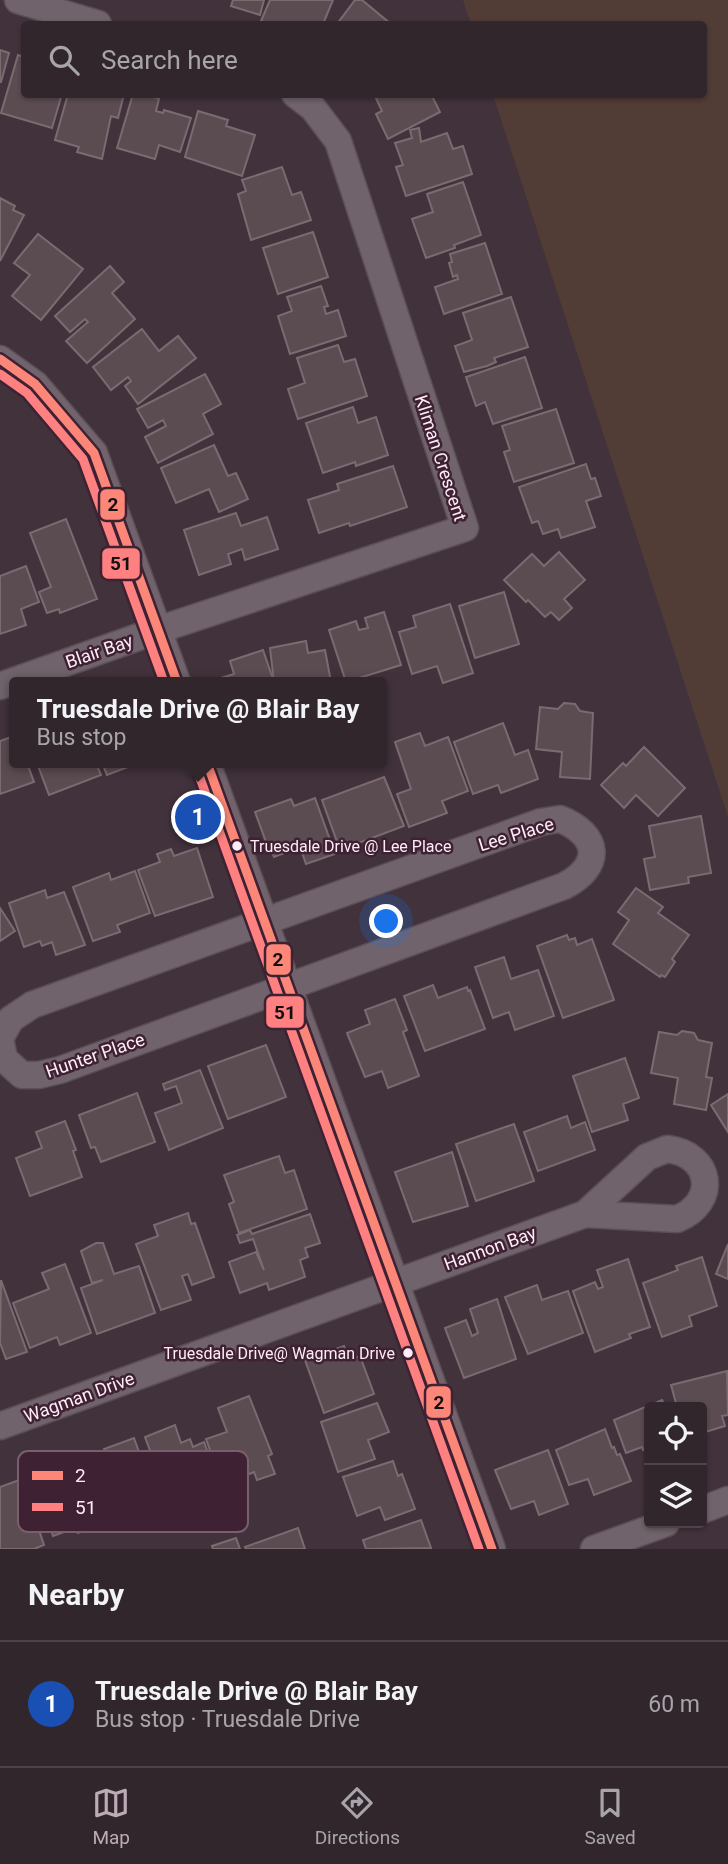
<!DOCTYPE html>
<meta charset="utf-8">
<style>
body{margin:0;font-family:Roboto,sans-serif;background:#3d3239;color:#f1f3f6}
.controls{position:absolute;right:21px;bottom:21px;display:grid;overflow:hidden;border-radius:7px;box-shadow:0 2px 5px #0004}
.controls button{width:63px;height:63px;display:grid;place-items:center;padding:0;border:0;border-bottom:2px solid #4d4349;background:#32262d;color:#f1f3f6;font:35px sans-serif}
.you{position:absolute;left:387px;top:922px;width:24px;height:24px;margin:-18px;border:5px solid #fff;border-radius:50%;background:#1a73e8;box-shadow:0 0 0 10px #1a73e833}
.badge{display:grid;place-items:center;width:46px;height:46px;border-radius:50%;background:#bdabb6;color:#fff;font-size:23px;font-weight:700}
.pin{position:absolute;translate:-50% -50%;border:4px solid #fff;box-shadow:0 2px 7px #0006}
.popup{position:absolute;left:9px;top:677px;width:378px;height:91px;box-sizing:border-box;display:grid;place-content:center;border-radius:7px;background:#32262d;filter:drop-shadow(0 2px 5px #0005);font-size:23px;white-space:nowrap;color:#a8a5aa}
.popup b{font-size:26px;color:#f1f3f6}
.popup::after{content:'';position:absolute;left:50%;top:100%;margin-left:-14px;border:14px solid transparent;border-top-color:#32262d}
.list{margin:0;padding:0;list-style:none}
h2{display:flex;justify-content:space-between;align-items:center;height:91px;margin:0;padding:0 28px;font-size:30px}
h2 small{font-size:23px;font-weight:400;color:#a8a5aa}
.list li{display:grid;grid-template-columns:46px 1fr auto;gap:21px;align-items:center;box-sizing:border-box;height:126px;padding:0 28px;border-top:2px solid #4d4349}
.list b{display:block;font-size:26px;white-space:nowrap}
.list p{margin:0;font-size:23px;white-space:nowrap;color:#a8a5aa}
.list em{font-size:23px;font-style:normal;color:#a8a5aa}
.icon{flex:none;width:38px;height:38px;fill:none;stroke:currentColor;stroke-width:2;stroke-linecap:round;stroke-linejoin:round}
.map{position:relative;flex:none;width:728px;height:1549px;overflow:hidden}
.search{position:absolute;background:#32262d;box-shadow:0 2px 5px #0004;left:21px;right:21px;top:21px;height:77px;display:flex;align-items:center;gap:18px;box-sizing:border-box;padding:0 24px;border-radius:7px;color:#a8a5aa;font-size:26px}
.sheet{height:217px;background:#32262d}
nav{display:flex;justify-content:space-around;align-items:center;box-sizing:border-box;height:98px;border-top:2px solid #4d4349;background:#32262d;font-size:19px;color:#a8a5aa}
nav a{display:grid;justify-items:center;gap:4px}
nav .on{color:#bdabb6}
.map>svg:first-child{display:block}
</style>
<div class="map">
<svg width="728" height="1549" viewBox="0 0 728 1549">
<rect width="100%" height="100%" fill="#42323c"/>
<!-- green -->
<polygon fill="#513c36" points="463,0 728,0 728,817 493,95 704,94 704,24 471,24"/>
<!-- building -->
<g fill="#5b4c52" stroke="#7b6b71" stroke-width="2">
<polygon points="233,0 264,0 260,15 231,6"/>
<polygon points="270,0 333,0 323,24 269,24 261,21"/>
<polygon points="355,0 362,0 391,24 337,24"/>
<polygon points="0,50 9,53 1,82 0,82"/>
<polygon points="18,55 24,57 24,94 62,94 52,128 1,113"/>
<polygon points="68,94 124,94 118,118 111,116 102,159 77,152 79,147 55,140"/>
<polygon points="133,94 145,94 159,99 156,111 163,113 164,110 191,118 180,152 159,145 155,159 117,148"/>
<polygon points="374,94 431,94 440,112 388,139 376,114 382,111"/>
<polygon points="198,111 228,120 226,126 255,135 242,176 185,157"/>
<polygon points="419,128 421,142 447,133 453,149 463,146 472,174 406,196 396,167 403,165 395,143 412,138 410,130"/>
<polygon points="282,167 292,195 301,192 311,220 251,240 238,194 246,191 242,180"/>
<polygon points="463,182 481,235 454,245 455,248 426,258 412,219 433,212 427,194"/>
<polygon points="0,198 15,206 13,210 24,215 0,261"/>
<polygon points="313,232 328,277 278,294 263,248"/>
<polygon points="38,234 83,269 41,320 12,296 30,275 14,263"/>
<polygon points="485,243 502,294 444,314 435,287 458,279 457,275 453,277 449,263 452,262 450,254"/>
<polygon points="110,266 124,282 112,293 135,319 87,363 66,341 88,322 85,319 70,332 55,316"/>
<polygon points="321,286 328,306 324,307 326,314 338,310 346,336 290,354 278,316 292,311 287,297"/>
<polygon points="511,297 528,347 494,358 496,362 487,366 464,372 455,346 472,340 463,313"/>
<polygon points="142,329 159,351 178,336 196,358 138,404 125,386 131,381 128,377 111,390 93,367"/>
<polygon points="338,345 344,362 355,359 367,396 298,419 288,389 305,383 297,358"/>
<polygon points="525,357 542,408 493,424 485,402 476,406 466,377"/>
<polygon points="205,374 221,404 203,414 213,434 158,463 145,437 166,426 163,420 148,428 137,409"/>
<polygon points="353,407 358,423 376,417 388,455 356,466 355,462 323,473 306,423"/>
<polygon points="556,409 574,463 514,482 504,452 510,450 502,426"/>
<polygon points="214,445 228,476 236,473 248,499 219,512 209,489 176,503 161,468"/>
<polygon points="586,464 591,479 595,478 601,496 586,501 595,527 561,538 558,529 543,534 538,521 532,523 519,487"/>
<polygon points="393,466 407,507 350,526 349,523 319,533 308,500 339,490 337,484"/>
<polygon points="236,513 241,526 267,517 278,549 245,560 242,549 228,554 231,564 199,575 184,530"/>
<polygon points="66,519 97,599 60,613 59,609 47,613 39,592 51,587 30,533"/>
<polygon points="559,552 585,580 564,599 572,608 559,620 551,612 545,617 528,600 526,602 504,580 532,554 544,566"/>
<polygon points="26,566 39,602 21,609 26,625 0,634 0,576"/>
<polygon points="504,592 519,644 475,658 459,606"/>
<polygon points="450,604 473,673 443,683 437,666 412,674 399,632 416,627 413,616"/>
<polygon points="384,612 401,665 346,682 329,630 356,621 359,630 368,628 365,618"/>
<polygon points="306,641 308,653 325,650 331,682 274,682 270,648"/>
<polygon points="263,650 274,682 215,682 214,680 234,674 230,661"/>
<polygon points="564,703 575,704 580,711 593,713 590,779 560,777 562,752 536,749 540,707 558,709"/>
<polygon points="503,723 515,755 528,750 538,779 501,793 498,785 473,794 454,742"/>
<polygon points="420,733 425,746 448,737 468,791 442,801 447,813 409,827 397,794 411,789 395,742"/>
<polygon points="14,736 14,763 27,763 34,782 0,794 0,741"/>
<polygon points="644,747 685,788 658,816 636,795 624,808 601,785 623,763 626,766"/>
<polygon points="37,763 96,763 101,775 49,795"/>
<polygon points="102,763 126,763 128,767 107,775"/>
<polygon points="384,777 404,826 340,850 322,800"/>
<polygon points="315,798 335,854 306,864 300,847 274,857 271,849 269,850 255,812 291,799 294,806"/>
<polygon points="701,816 711,873 688,877 689,883 650,890 644,859 655,857 649,826"/>
<polygon points="197,848 213,897 155,916 138,870 160,862 157,854 171,849 174,856"/>
<polygon points="135,871 150,913 117,925 120,932 93,941 73,887 109,873 111,880"/>
<polygon points="636,888 663,907 658,913 689,935 672,959 675,962 665,977 661,975 660,977 613,944 629,920 618,912"/>
<polygon points="45,890 47,898 64,892 85,945 56,955 52,942 42,946 40,941 24,947 9,903"/>
<polygon points="0,908 15,931 0,941"/>
<polygon points="567,935 569,940 575,938 577,945 592,939 614,1000 563,1018 537,946"/>
<polygon points="504,957 511,979 538,970 554,1016 515,1030 509,1012 493,1018 475,967"/>
<polygon points="433,985 438,998 467,987 468,991 470,990 485,1029 425,1051 404,996"/>
<polygon points="395,999 407,1030 403,1032 419,1076 388,1088 382,1071 365,1077 347,1033 370,1024 365,1010"/>
<polygon points="682,1031 694,1033 698,1040 712,1043 706,1077 712,1078 706,1110 674,1104 678,1078 651,1073 659,1032 677,1035"/>
<polygon points="266,1045 286,1097 228,1119 208,1066"/>
<polygon points="625,1058 639,1098 623,1104 628,1120 592,1132 573,1076"/>
<polygon points="200,1070 223,1128 169,1150 155,1113 182,1103 176,1086 165,1090 163,1084"/>
<polygon points="137,1093 155,1142 101,1162 95,1147 91,1148 79,1115"/>
<polygon points="728,1094 728,1132 711,1105"/>
<polygon points="567,1116 571,1128 585,1122 595,1150 538,1171 524,1132"/>
<polygon points="65,1121 76,1150 73,1151 82,1177 30,1196 16,1158 42,1148 36,1132"/>
<polygon points="514,1124 534,1181 476,1201 456,1144"/>
<polygon points="452,1152 468,1206 413,1222 395,1172"/>
<polygon points="279,1156 285,1173 294,1170 307,1209 239,1233 229,1204 234,1202 224,1175"/>
<polygon points="188,1213 191,1224 195,1223 214,1277 192,1285 188,1274 182,1276 191,1300 161,1310 136,1244 158,1236 154,1225"/>
<polygon points="310,1214 320,1243 305,1248 308,1257 300,1260 305,1277 269,1290 267,1283 240,1293 229,1262 256,1252 264,1270 253,1239 240,1243 237,1235 250,1230 252,1234"/>
<polygon points="96,1243 103,1243 114,1274 139,1266 155,1313 97,1334 81,1288 103,1280 92,1283 81,1251"/>
<polygon points="728,1244 728,1279 716,1274"/>
<polygon points="702,1257 717,1306 689,1316 692,1326 662,1337 643,1283 678,1270 676,1266"/>
<polygon points="628,1259 650,1327 629,1334 631,1338 595,1352 573,1291 595,1282 598,1289 603,1287 597,1270"/>
<polygon points="65,1264 91,1333 60,1345 57,1337 30,1348 13,1303 49,1289 42,1273"/>
<polygon points="1,1280 27,1352 6,1359 0,1343"/>
<polygon points="537,1285 542,1300 568,1291 583,1333 528,1354 505,1297"/>
<polygon points="497,1299 516,1359 464,1378 445,1328 466,1320 472,1336 478,1333 470,1309"/>
<polygon points="344,1346 349,1360 360,1356 374,1394 324,1413 305,1360"/>
<polygon points="727,1371 728,1415 722,1416 725,1426 702,1433 702,1407 677,1407 671,1385"/>
<polygon points="249,1396 272,1454 268,1456 275,1474 257,1480 254,1472 250,1474 242,1470 241,1466 219,1475 206,1439 227,1432 218,1408"/>
<polygon points="662,1400 665,1407 649,1407 649,1448 643,1450 642,1447 626,1453 614,1420"/>
<polygon points="377,1403 389,1432 368,1440 375,1459 338,1472 321,1422"/>
<polygon points="175,1425 181,1443 190,1439 193,1447 204,1442 217,1477 203,1482 202,1490 191,1494 185,1489 167,1496 145,1437"/>
<polygon points="605,1429 612,1448 614,1447 617,1455 620,1454 631,1481 594,1495 588,1479 569,1485 556,1450"/>
<polygon points="134,1438 157,1502 108,1519 93,1481 96,1474 105,1471 113,1474 104,1449"/>
<polygon points="548,1450 568,1504 539,1515 534,1501 511,1509 495,1470"/>
<polygon points="393,1461 398,1476 402,1474 415,1509 385,1520 380,1507 357,1516 343,1477"/>
<polygon points="61,1466 69,1488 90,1483 102,1516 89,1521 88,1530 78,1533 72,1529 53,1536 31,1477"/>
<polygon points="22,1479 44,1545 34,1549 0,1549 0,1487"/>
<polygon points="421,1520 431,1548 366,1549 363,1540"/>
<polygon points="298,1528 305,1549 246,1549 245,1547"/>
<polygon points="236,1538 240,1549 213,1549 212,1546"/>
</g>
<g fill="none" stroke-linecap="round" stroke-linejoin="round">
<defs>
<g id="minor">
<polyline points="18,0 98,24"/>
<polyline points="0,359 35,384 94,453 177,682"/>
<polyline points="0,686 158,630 465,528 338,141 313,108 295,94"/>
<path d="M207,763C304,1024 396,1287 492,1549"/>
<path d="M560,819C600,835 603,866 564,886L60,1070L39,1075H22L4,1059L0,1038L11,1019L32,1005L541,822Z"/>
<path d="M667,1149C712,1154 719,1202 677,1219L585,1214L647,1157Z"/>
<polyline points="0,1426 585,1214"/>
<polyline points="702,1510 728,1500"/>
<polyline points="594,1549 666,1523"/>
</g>
</defs>
<!-- minor casing -->
<use href="#minor" stroke="#5c4e56" stroke-width="29"/>
<!-- minor -->
<use href="#minor" stroke="#70636b" stroke-width="26"/>
<defs>
<g id="bus-1">
<polyline points="0,359 35,384 94,453 177,682"/>
<polyline points="207,763 492,1549"/>
</g>
<g id="bus-2">
<polyline points="0,374 27,393 83,459 164,682"/>
<polyline points="196,767 479,1549"/>
</g>
</defs>
<!-- bus-1 casing -->
<use href="#bus-1" stroke="#3e2234" stroke-width="14"/>
<!-- bus-2 casing -->
<use href="#bus-2" stroke="#3e2234" stroke-width="14"/>
<!-- bus-1 -->
<use href="#bus-1" stroke="#fc8677" stroke-width="9"/>
<!-- bus-2 -->
<use href="#bus-2" stroke="#ff8080" stroke-width="9"/>
</g>
<!-- markers -->
<g fill="#ffecf7" stroke="#3e2234" stroke-width="2.5">
<circle cx="237" cy="846" r="6"/>
<circle cx="408" cy="1353" r="6"/>
</g>
<g text-anchor="middle" dominant-baseline="central" stroke-width="5" stroke-linejoin="round" paint-order="stroke">
<!-- bus labels -->
<g font-size="16" fill="#ffecf7" stroke="#3e2234" text-anchor="start">
<text x="250" y="846">Truesdale Drive @ Lee Place</text>
<text x="395" y="1353" text-anchor="end">Truesdale Drive@ Wagman Drive</text>
</g>
<!-- street labels -->
<g font-size="18" fill="#ffecf7" stroke="#3e2234">
<text transform="translate(441 458) rotate(72)">Kliman Crescent</text>
<text transform="translate(99 651) rotate(-19)">Blair Bay</text>
<text transform="translate(516 834) rotate(-17)">Lee Place</text>
<text transform="translate(95 1055) rotate(-19)">Hunter Place</text>
<text transform="translate(490 1248) rotate(-20)">Hannon Bay</text>
<text transform="translate(79 1397) rotate(-20)">Wagman Drive</text>
</g>
</g>
<!-- legend -->
<rect x="18" y="1451" width="230" height="81" rx="10" fill="#3e2234" stroke="#785f6e" stroke-width="2"/>
<rect x="32" y="1471" width="31" height="9" fill="#fc8677"/>
<rect x="32" y="1503" width="31" height="8" fill="#ff8080"/>
<g font-size="19" fill="#ffecf7">
<text x="75" y="1482">2</text>
<text x="75" y="1514">51</text>
</g>
<g stroke="#3e2234" stroke-width="2.5">
<rect x="99" y="488" width="27" height="33" rx="7" fill="#fc8677"/>
<rect x="101" y="547" width="40" height="33" rx="7" fill="#ff8080"/>
<rect x="265" y="943" width="27" height="33" rx="7" fill="#fc8677"/>
<rect x="265" y="995" width="40" height="34" rx="7" fill="#ff8080"/>
<rect x="425" y="1385" width="27" height="34" rx="7" fill="#fc8677"/>
</g>
<g font-size="19" text-anchor="middle" font-weight="bold" fill="#111">
<text x="113" y="511">2</text>
<text x="121" y="570">51</text>
<text x="278" y="966">2</text>
<text x="285" y="1019">51</text>
<text x="439" y="1409">2</text>
</g>
</svg>
<div class="controls">
<button><svg class="icon" aria-label="locate" viewBox="0 0 24 24"><circle cx="12" cy="12" r="6"/><path d="M12 2v4M12 18v4M2 12h4M18 12h4"/></svg></button>
<button><svg class="icon" aria-label="layers" viewBox="0 0 24 24"><path d="M12 4l9 5-9 5-9-5zM3 14l9 5 9-5"/></svg></button>
</div>
<div class="you"></div>
<div class="pin badge" style="left:198px;top:817px;background:#1a4fb4">1</div>
<div class="popup"><b>Truesdale Drive @ Blair Bay</b>Bus stop</div>
<div class="search"><svg class="icon" aria-label="search" viewBox="0 0 24 24"><circle cx="10" cy="10" r="6"/><path d="M15 15l6 6"/></svg>Search here</div>
</div>
<section class="sheet">
<h2>Nearby<small></small></h2>
<ul class="list">
<li><span class="badge" style="background:#1a4fb4">1</span><div><b>Truesdale Drive @ Blair Bay</b><p>Bus stop · Truesdale Drive</p></div><em>60 m</em></li>
</ul>
</section>
<nav>
<a class="on"><svg class="icon" aria-label="map" viewBox="0 0 24 24"><path d="M3 6l6-2 6 2 6-2v14l-6 2-6-2-6 2zM9 4v14M15 6v14"/></svg>Map</a>
<a><svg class="icon" aria-label="directions" viewBox="0 0 24 24"><path d="M12 3l9 9-9 9-9-9zM9 14v-3h6M13 9l2 2-2 2"/></svg>Directions</a>
<a><svg class="icon" aria-label="saved" viewBox="0 0 24 24"><path d="M7 4h10v16l-5-4-5 4z"/></svg>Saved</a>
</nav>
